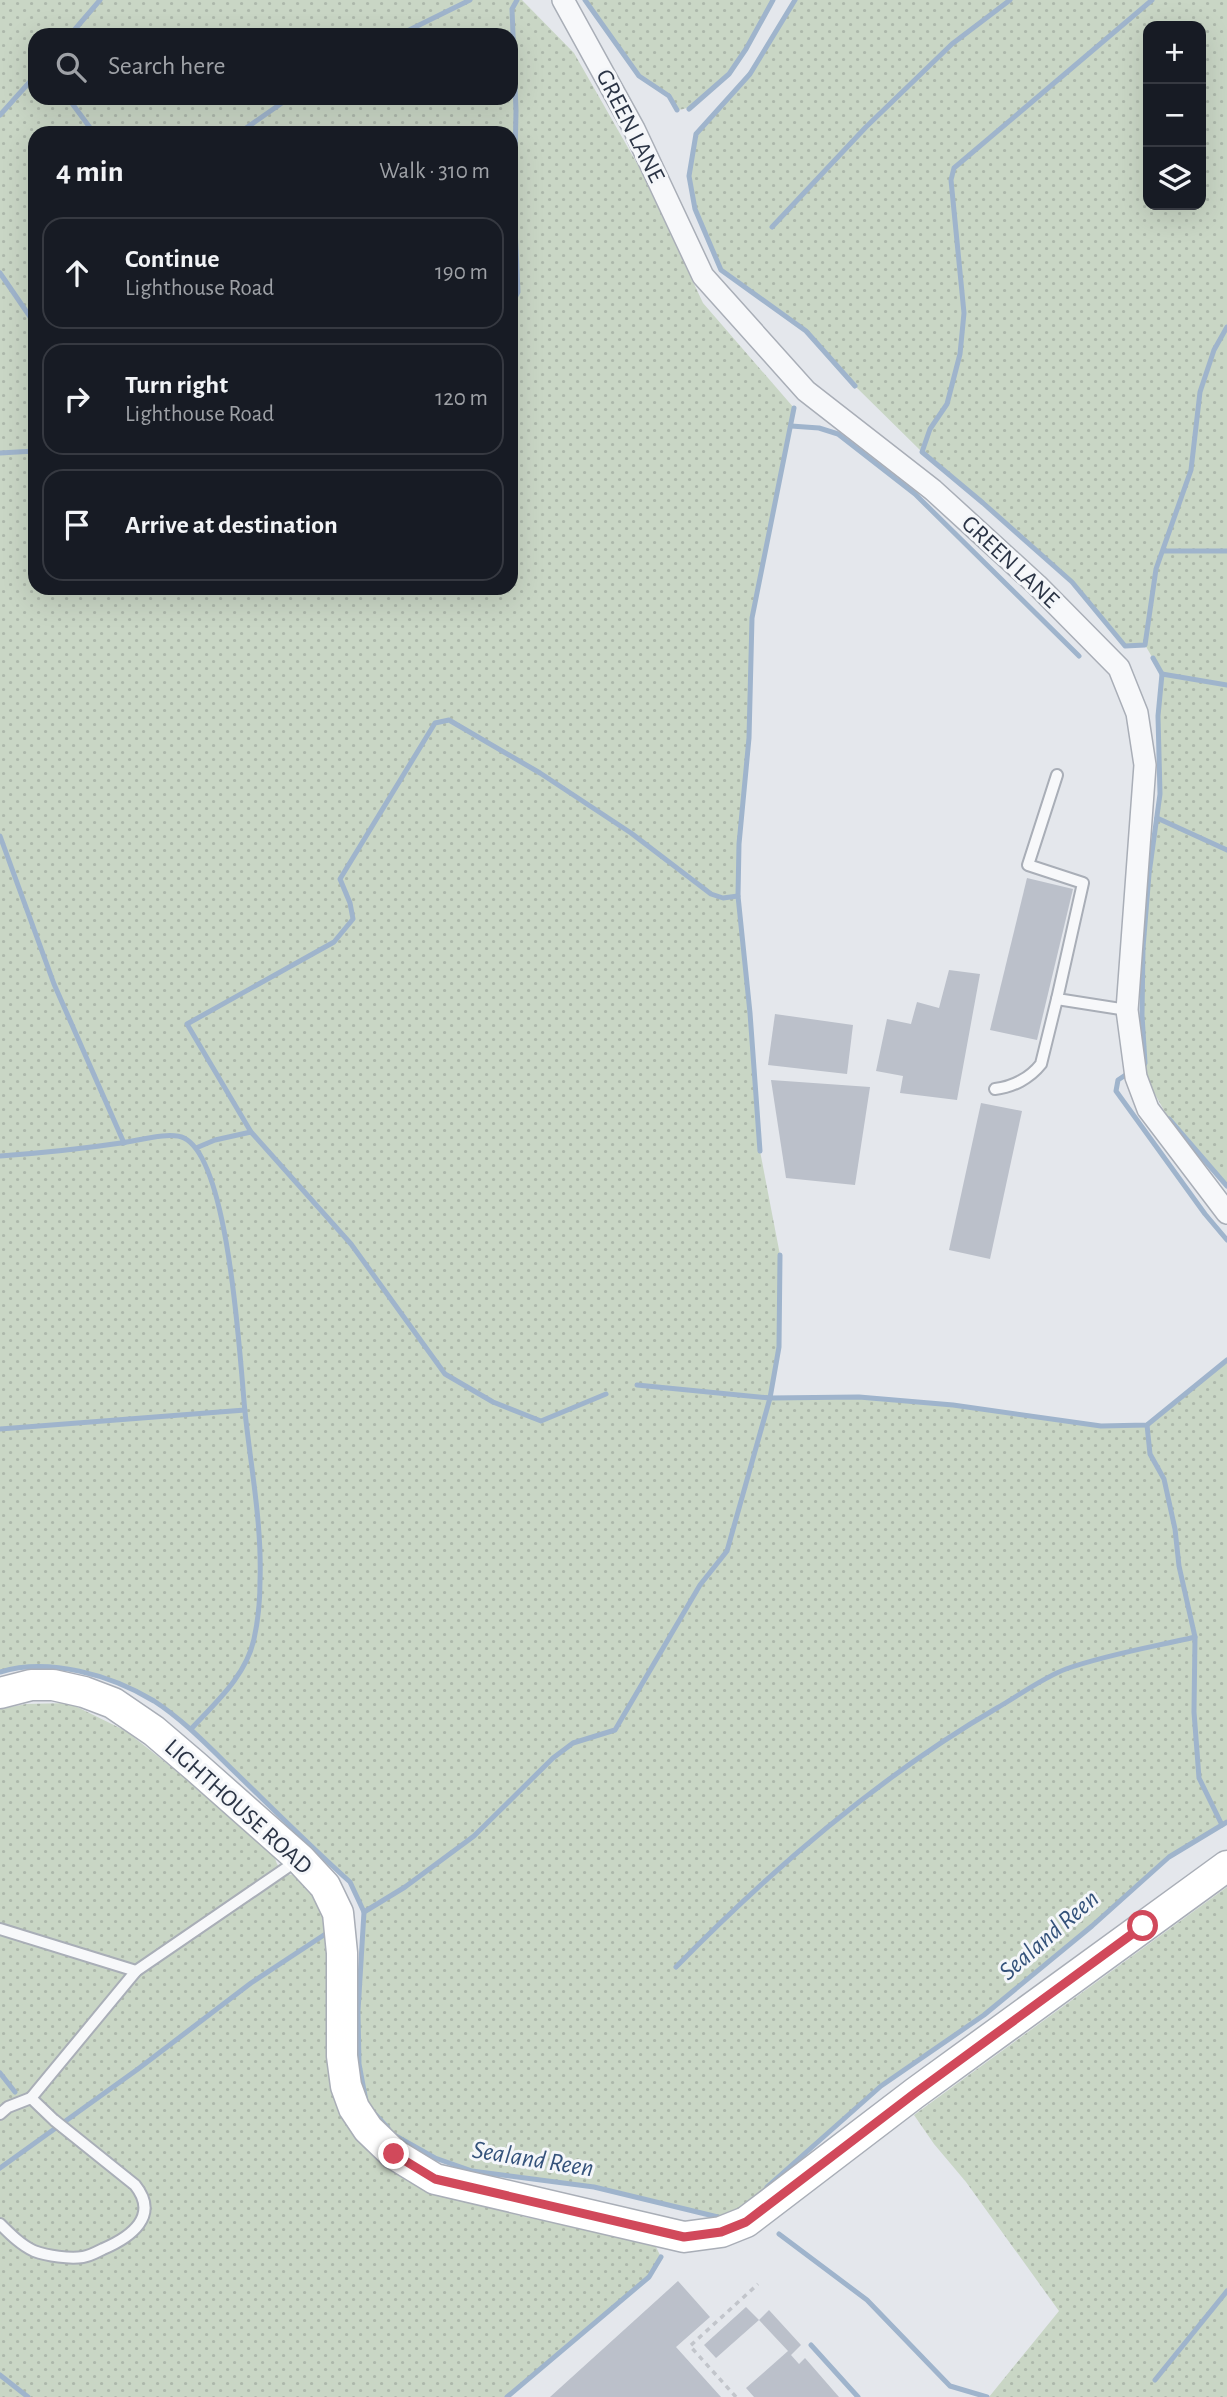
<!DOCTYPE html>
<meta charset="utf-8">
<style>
body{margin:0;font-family:"Alegreya Sans",sans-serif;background:#20242c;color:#f1f3f6}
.controls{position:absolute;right:21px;top:21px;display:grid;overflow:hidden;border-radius:14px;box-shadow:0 7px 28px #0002}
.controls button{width:63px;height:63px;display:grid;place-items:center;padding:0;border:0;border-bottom:2px solid #363941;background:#171b24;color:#f1f3f6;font:35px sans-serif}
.stop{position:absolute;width:21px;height:21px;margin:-16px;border:5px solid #d1495b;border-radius:50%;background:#fff}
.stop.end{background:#d1495b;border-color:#fff;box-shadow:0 2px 7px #0008}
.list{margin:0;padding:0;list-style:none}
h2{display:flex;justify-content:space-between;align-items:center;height:91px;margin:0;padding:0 28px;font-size:30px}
h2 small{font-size:23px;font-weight:400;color:#9ea1a6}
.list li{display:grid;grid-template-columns:46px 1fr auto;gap:21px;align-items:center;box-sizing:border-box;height:112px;margin:0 14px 14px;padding:0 14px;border:2px solid #363941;border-radius:21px}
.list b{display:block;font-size:26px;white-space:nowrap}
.list p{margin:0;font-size:23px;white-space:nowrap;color:#9ea1a6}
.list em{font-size:23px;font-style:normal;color:#9ea1a6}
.icon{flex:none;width:38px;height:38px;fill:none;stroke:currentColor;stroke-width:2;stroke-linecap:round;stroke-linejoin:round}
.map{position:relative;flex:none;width:1227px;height:2397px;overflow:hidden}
.search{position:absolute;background:#171b24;box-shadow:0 7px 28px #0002;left:28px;top:28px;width:490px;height:77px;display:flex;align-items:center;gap:18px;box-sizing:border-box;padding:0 24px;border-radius:21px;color:#9ea1a6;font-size:26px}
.panel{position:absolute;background:#171b24;box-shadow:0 7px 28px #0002;left:28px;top:126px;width:490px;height:469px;border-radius:21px}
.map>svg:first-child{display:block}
</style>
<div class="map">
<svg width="1227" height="2397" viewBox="0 0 1227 2397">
<defs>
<pattern id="grass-dots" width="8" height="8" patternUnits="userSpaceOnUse" patternTransform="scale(1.75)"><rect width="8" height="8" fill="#c9d6c5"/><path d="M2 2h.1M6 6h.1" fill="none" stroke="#adb8ab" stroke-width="1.8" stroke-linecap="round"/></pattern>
</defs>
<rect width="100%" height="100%" fill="#e4e7ec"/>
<!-- grass -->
<g fill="url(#grass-dots)" fill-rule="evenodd">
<path d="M0,0H522L574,53L639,167L703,303L794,408L752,618L749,738L739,844L738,896L750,1013L760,1151L780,1255L779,1347L771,1398L859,1397L953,1405L1101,1426L1147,1425L1227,1360V1822L1169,1857L1092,1926L984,2015L881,2086L751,2202L722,2218L594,2187L472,2171L435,2158L395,2136L367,2104L359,2064L358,2011L364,1912L350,1882C312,1848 275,1811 238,1775C211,1749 185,1721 153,1701C111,1675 49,1657 0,1672ZM35,35H511V98H35ZM35,133H511V588H35Z"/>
<path d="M585,0H773C754,35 739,64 709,91C698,101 692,109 677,110L668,96L639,76Z"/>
<path d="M795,0H1227V1186L1169,1119L1141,1070L1145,1063L1142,1015L1143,948L1149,874L1160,794L1158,716L1162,674L1145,645L1125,646L1072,582L983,503L922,452L855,386L806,331L721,270L695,209L689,176L696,134L750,74ZM1148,26H1201V205H1148Z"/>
<polygon points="69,1703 126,1731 194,1785 273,1853 277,1864 286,1875 299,1874 318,1897 331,1930 353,2133 380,2163 424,2191 525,2217 647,2240 656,2247 661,2257 649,2277 507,2397 0,2397 0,1709 26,1704"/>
<polygon points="1227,1887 1227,2397 989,2397 1059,2311 966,2182 934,2144 914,2115"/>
</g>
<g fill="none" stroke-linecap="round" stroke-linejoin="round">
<!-- stream -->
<g stroke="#9fb4cc" stroke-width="5">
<polyline points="585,0 639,76 669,96 677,110"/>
<polyline points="795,0 750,74 696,134 689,176 695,209 721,270 806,331 855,386"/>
<polyline points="1152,0 954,168 951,180 964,313 960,354 947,404 930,429 922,452 983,503 1072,582 1125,646 1145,645 1156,569 1191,470 1200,392 1214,350 1227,327"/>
<polyline points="70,35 100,0"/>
<polyline points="399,35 470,0"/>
<polyline points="68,98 94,133"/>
<polyline points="689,109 729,74 746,49 773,0"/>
<polyline points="0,115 35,76"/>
<polyline points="239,133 289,98"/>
<polyline points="772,227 866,127 952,44 1010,0"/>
<polyline points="0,273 35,324"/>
<polyline points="511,306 518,292 514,205 516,111 512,9 517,0"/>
<polyline points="791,426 819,428 838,434 915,494 1079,656"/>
<polyline points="0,453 35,451"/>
<polyline points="1164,551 1227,551"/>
<polyline points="1162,674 1227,685"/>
<polyline points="1157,818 1227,850"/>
<polyline points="0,836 54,984 124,1143"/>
<polyline points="1141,1070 1145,1063 1142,1015 1143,948 1149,874 1160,794 1158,716 1162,674 1153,658"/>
<polyline points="1127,1074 1118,1080 1116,1091 1205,1214 1227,1240"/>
<polyline points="1169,1119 1227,1186"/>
<polyline points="196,1148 215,1140 251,1132"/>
<polyline points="760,1151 750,1013 738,896 739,844 749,738 752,618 794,408"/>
<path d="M0,1156C41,1153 81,1149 121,1143C137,1141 170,1131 184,1138C230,1160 240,1363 245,1412C251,1468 262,1525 260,1581C260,1600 258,1621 254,1639C246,1676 215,1703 191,1729"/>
<polyline points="637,1385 770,1398 859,1397 953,1405 1101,1426 1147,1425 1227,1360"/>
<polyline points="606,1394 541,1421 493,1402 445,1374 351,1244 251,1132 187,1024 334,942 353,919 350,903 340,879 435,723 449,720 540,773 631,833 711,894 723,898 738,896"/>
<polyline points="1147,1425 1150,1454 1164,1479 1175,1529 1179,1566 1195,1637 1194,1712 1199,1778 1222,1825"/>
<polyline points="0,1429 245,1410"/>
<path d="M0,1672C49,1657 111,1675 154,1701C185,1721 211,1749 238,1775C275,1811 312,1848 350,1882L364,1912L358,2011L359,2064L366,2101"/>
<polyline points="364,1912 405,1887 474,1836 553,1758 573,1743 615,1730 700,1585 727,1551 770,1398 779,1347 780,1255"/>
<path d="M676,1967C772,1869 878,1777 997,1708C1018,1696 1044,1677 1066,1669C1108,1654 1153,1647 1195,1637"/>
<polyline points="0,2073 15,2092"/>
<polyline points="373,2112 388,2128"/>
<polyline points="394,2135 435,2158 472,2171 594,2187 722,2218 725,2216"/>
<polyline points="0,2168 138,2069 251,1983 330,1931"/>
<polyline points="767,2187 881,2086 984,2015 1092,1926 1169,1857 1227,1822"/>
<polyline points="779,2234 867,2300 950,2386 987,2397"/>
<polyline points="811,2345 858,2397"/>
<polyline points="0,2375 28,2397"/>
<polyline points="1155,2380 1227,2291"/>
<polyline points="507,2397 649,2277 661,2257"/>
</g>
</g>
<!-- building -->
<g fill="#bbc0ca">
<polygon points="1027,878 1073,889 1037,1040 990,1030"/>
<polygon points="949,970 980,974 957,1100 900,1093 903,1076 876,1071 887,1019 911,1024 917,1002 939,1008"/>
<polygon points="775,1014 853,1025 847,1074 768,1065"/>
<polygon points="771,1080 870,1087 855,1185 786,1178"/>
<polygon points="981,1103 1022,1111 990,1259 949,1250"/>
<polygon points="678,2281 710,2317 676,2347 721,2397 550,2397"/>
<polygon points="746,2307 759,2320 716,2358 704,2345"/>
<polygon points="769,2310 801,2345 791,2355 799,2364 805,2358 839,2397 754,2397 746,2388 788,2351 759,2320"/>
</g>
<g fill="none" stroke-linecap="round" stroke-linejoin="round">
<defs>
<g id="lane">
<polyline points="1057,775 1028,865 1083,883 1057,999 1127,1010"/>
<path d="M995,1089C1013,1087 1030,1078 1041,1064L1057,999"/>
<polyline points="0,1929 136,1971"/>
<polyline points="0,2114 8,2107 31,2098"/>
<path d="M0,2224C10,2234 21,2245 34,2251C48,2256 69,2259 83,2257C90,2256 97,2252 103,2249C131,2237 160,2216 135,2185L54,2120L31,2098L136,1971L298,1860"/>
</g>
<polyline id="street" points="563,0 634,129 703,276 806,391 933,490 1037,585 1119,668 1137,713 1145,765 1127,1010 1136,1077 1148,1109 1227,1213"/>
<polyline id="secondary" points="0,1693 31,1685 53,1685 84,1692 113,1703 154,1731 195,1766 300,1859 325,1886 338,1913 342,1953 342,2056 346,2086 354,2108 368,2129 394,2154 435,2179 684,2237 721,2232 746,2222 915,2093 1227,1866"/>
</defs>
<!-- lane casing -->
<use href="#lane" stroke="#a9aeb7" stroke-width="14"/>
<!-- street casing -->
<use href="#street" stroke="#a9aeb7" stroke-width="24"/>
<!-- secondary casing -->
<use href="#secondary" stroke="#a9aeb7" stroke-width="33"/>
<!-- path -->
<polyline stroke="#c2c5cb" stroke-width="3.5" stroke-dasharray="5 5" stroke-linecap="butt" points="736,2397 690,2346 758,2284"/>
<!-- lane -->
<use href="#lane" stroke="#f7f8fa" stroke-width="10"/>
<!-- street -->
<use href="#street" stroke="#f7f8fa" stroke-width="21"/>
<!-- secondary -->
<use href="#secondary" stroke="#fff" stroke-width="30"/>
</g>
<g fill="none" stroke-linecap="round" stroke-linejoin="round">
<!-- route -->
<polyline stroke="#d1495b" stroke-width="9" points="394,2154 435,2179 684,2237 721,2232 746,2222 915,2093 1143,1926"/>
</g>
<g text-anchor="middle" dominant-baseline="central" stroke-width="6" stroke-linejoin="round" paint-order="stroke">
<!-- street labels -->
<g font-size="24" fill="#2b3445" stroke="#f4f6f9">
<text transform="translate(630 126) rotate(63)">GREEN LANE</text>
<text transform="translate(1010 562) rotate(43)">GREEN LANE</text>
<text transform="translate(238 1807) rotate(42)">LIGHTHOUSE ROAD</text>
</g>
<!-- water labels -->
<g font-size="26" font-style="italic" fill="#34527a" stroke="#f4f6f9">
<text transform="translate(1049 1935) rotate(-41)">Sealand Reen</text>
<text transform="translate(533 2159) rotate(9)">Sealand Reen</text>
</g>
</g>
</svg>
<div class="controls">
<button>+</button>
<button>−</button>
<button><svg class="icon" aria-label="layers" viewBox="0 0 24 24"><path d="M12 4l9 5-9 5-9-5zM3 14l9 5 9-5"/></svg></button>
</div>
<div class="stop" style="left:1143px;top:1926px"></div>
<div class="stop end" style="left:394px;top:2154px"></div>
<div class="search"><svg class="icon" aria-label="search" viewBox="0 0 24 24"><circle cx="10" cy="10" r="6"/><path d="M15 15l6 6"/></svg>Search here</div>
<section class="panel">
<h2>4 min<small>Walk · 310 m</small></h2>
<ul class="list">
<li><svg class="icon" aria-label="ahead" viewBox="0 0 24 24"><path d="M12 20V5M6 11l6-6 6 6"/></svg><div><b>Continue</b><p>Lighthouse Road</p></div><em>190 m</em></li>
<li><svg class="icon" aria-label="right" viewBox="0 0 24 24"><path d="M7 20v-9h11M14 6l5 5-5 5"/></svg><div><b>Turn right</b><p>Lighthouse Road</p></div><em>120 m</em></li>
<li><svg class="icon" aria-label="arrive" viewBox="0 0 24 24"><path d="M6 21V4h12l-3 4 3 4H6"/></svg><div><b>Arrive at destination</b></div></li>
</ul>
</section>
</div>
